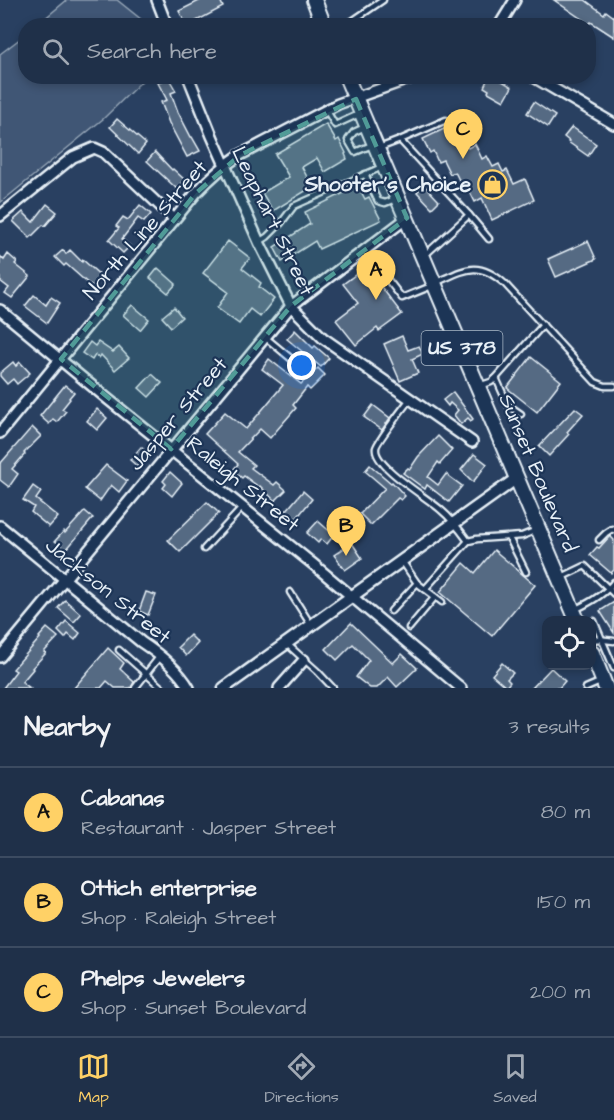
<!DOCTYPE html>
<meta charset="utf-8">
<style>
body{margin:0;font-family:"Architects Daughter",sans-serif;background:#2c3c53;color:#f1f3f6}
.controls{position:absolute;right:18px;bottom:18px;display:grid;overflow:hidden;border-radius:12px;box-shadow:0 3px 9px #0003}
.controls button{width:54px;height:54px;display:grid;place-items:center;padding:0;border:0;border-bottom:2px solid #3c4b61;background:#1f3049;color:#f1f3f6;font:30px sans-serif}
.you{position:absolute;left:302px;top:366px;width:21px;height:21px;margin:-15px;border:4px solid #fff;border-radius:50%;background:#1a73e8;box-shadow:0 0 0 9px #1a73e833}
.badge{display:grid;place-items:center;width:39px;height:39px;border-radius:50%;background:#ffd166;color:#111;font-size:20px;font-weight:700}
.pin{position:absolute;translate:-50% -50px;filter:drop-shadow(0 2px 3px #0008)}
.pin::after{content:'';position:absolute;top:32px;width:21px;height:18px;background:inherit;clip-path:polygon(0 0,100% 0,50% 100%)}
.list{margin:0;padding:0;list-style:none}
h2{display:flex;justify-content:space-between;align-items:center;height:78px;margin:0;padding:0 24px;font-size:26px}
h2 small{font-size:20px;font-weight:400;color:#a1a9b4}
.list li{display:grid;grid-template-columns:39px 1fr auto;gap:18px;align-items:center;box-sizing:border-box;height:90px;padding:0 24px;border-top:2px solid #3c4b61}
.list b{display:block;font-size:22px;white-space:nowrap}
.list p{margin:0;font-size:20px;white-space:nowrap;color:#a1a9b4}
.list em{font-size:20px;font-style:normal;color:#a1a9b4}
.icon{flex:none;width:33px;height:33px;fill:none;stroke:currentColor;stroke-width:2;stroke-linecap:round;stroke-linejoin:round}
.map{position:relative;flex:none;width:614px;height:688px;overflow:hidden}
.search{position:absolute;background:#1f3049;box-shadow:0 3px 9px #0003;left:18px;right:18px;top:18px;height:66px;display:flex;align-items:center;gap:15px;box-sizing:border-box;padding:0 21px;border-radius:24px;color:#a1a9b4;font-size:22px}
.sheet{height:348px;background:#1f3049}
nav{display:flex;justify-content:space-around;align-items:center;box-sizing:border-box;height:84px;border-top:2px solid #3c4b61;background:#1f3049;font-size:16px;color:#a1a9b4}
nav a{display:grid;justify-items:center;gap:3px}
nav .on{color:#ffd166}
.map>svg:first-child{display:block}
</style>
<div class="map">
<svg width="614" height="688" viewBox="0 0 614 688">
<rect width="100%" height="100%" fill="#294061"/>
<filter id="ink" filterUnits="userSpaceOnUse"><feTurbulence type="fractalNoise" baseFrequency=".0167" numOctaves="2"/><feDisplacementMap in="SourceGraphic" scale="12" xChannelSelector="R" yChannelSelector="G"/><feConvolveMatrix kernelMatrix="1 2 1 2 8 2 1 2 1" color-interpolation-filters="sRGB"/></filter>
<g filter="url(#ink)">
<!-- green -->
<g fill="#415774" stroke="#94a4b6" stroke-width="1.5">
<polygon points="67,0 117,0 142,20 146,25 37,25"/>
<polygon points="25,35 26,76 146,77 103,119 0,203 0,54"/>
</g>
<!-- building -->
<g fill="#556a83" stroke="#e8f1f8" stroke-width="1.5">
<polygon points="201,0 220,0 223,7 187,26 179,11"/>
<polygon points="554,0 585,0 604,14 606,11 614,17 614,37 591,22 589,24"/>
<polygon points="489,76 494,76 512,87 504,101 488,92 489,90 484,87"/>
<polygon points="168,77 176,91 171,93 178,112 191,137 192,137 200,151 187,157 169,123 161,102 167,100 158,83"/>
<polygon points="534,102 555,116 548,127 527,113"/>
<polygon points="117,119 146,144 138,154 110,127"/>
<polygon points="326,124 336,141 339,139 346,153 345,154 347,159 325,172 317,158 302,167 312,187 273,211 262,193 289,177 275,154"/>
<polygon points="450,126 457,140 462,137 468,148 475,144 482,159 487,156 493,167 499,164 503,172 507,170 514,184 525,179 534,200 492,220 482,198 475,202 468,188 464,190 455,172 450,174 443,160 438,162 433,151 430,153 423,139"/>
<polygon points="572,127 596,144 588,156 568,142 569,141 564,137"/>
<polygon points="155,152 172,170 173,169 185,180 177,189 147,161"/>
<polygon points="424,185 439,201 432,208 417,192"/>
<polygon points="358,186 365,199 369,197 381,220 319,249 315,241 282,262 274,247 310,224 305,212"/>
<polygon points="47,204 57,212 45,226 43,225 30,238 13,221 23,212 33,222"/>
<polygon points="140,205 151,214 144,222 138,218 122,239 130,246 123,253 109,240 119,228 116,226 123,217 128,220"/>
<polygon points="228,241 250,258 242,268 261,283 259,287 274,299 260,317 250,309 239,324 217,308 228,292 203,273"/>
<polygon points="588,241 596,259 556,277 548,259"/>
<polygon points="63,250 66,254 70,250 82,262 83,260 102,277 92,287 66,264 64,266 55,257"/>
<polygon points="8,254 17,262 15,264 30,276 12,298 5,293 9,288 0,281 0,256 4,260"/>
<polygon points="366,267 402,314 379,331 377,328 356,345 336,320 358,303 343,284"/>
<polygon points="158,268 176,284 168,293 150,278"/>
<polygon points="34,295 46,305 51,297 60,303 47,323 25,306"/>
<polygon points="132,305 149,319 140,330 123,315"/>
<polygon points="174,307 182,317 171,327 162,317"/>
<polygon points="295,330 313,348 315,346 329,358 321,367 287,339"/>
<polygon points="402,336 408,350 419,346 423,354 412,359 418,373 400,381 384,344"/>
<polygon points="90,342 95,346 98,342 113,352 119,347 129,358 115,370 101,355 99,358 95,355 92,360 82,353"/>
<polygon points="531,357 561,381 537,412 507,388"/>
<polygon points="269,359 301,384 318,368 325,375 310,390 307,387 293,405 296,408 270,438 260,429 238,452 254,465 251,468 274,485 277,482 286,490 275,501 260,486 259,487 244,476 242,478 233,470 238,464 205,434 225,412 246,429 283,385 262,369"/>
<polygon points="13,362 16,366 20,362 30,373 17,384 13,379 7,384 0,376 0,373"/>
<polygon points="152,374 162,383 149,397 139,388"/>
<polygon points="65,385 74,392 69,398 70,399 62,409 66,411 57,422 53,419 49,424 40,416"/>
<polygon points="453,392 473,419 471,421 468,418 461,424 454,415 458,410 450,403 448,406 443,400"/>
<polygon points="373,405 390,418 382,430 364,417"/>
<polygon points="575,408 583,414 567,432 569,434 549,456 539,446"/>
<polygon points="97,409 107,418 97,430 87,421"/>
<polygon points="32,427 41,436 24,453 25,454 12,469 18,474 9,487 0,480 0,464"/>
<polygon points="438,436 452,450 440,464 438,462 428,477 438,485 446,474 462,486 449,502 427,485 425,489 403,473 408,468 410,469 418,457"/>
<polygon points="141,447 149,454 138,467 130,460"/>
<polygon points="474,454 487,464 473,482 461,470"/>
<polygon points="106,465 127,481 119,492 111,485 100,501 85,489"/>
<polygon points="370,465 391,483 392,482 405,496 401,500 398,498 371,525 360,514 385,488 365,471"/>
<polygon points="170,472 182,483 172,496 163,488 166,484 163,481"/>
<polygon points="33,486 41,492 36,499 58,517 49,527 31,512 34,507 23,500"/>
<polygon points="303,491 312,499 296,519 286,511"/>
<polygon points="207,502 219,513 180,552 168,540"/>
<polygon points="85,511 93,518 66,550 55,541 64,531 65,533"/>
<polygon points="318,521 334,535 327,544 321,539 318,543 307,533"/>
<polygon points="610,536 614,540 614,570 611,573 590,555 597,547 599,548"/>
<polygon points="352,543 362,558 345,570 334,555"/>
<polygon points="494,550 535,585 492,636 440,592 464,563 475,573"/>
<polygon points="146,592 156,595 148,615 139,611"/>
<polygon points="65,600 81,614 74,622 58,608"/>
<polygon points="614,602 614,633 600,611"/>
<polygon points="66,621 80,633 75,640 68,634 65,638 58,631"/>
<polygon points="351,623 393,663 402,654 417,668 397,687 388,677 377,688 370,688 356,677 369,660 353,644 337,660 326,649"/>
<polygon points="47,628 58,637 44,652 46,653 32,668 33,669 22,682 30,688 3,688 16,671 13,669 40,638 39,637"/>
<polygon points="190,635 198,643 186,656 178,647"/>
<polygon points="108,648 124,663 120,669 134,682 131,688 115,688 107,681 101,688 74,688"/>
<polygon points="502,663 513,673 507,679 510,682 506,687 492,675"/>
<polygon points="551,668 565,681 559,688 532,688"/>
</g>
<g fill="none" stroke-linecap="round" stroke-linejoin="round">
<defs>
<g id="service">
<polyline points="345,26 383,0"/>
<polyline points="327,111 335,125 359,114"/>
<polyline points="365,127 354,132 348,140 355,152 372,145"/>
<polyline points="400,140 446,120"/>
<polyline points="379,148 400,140 469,215 425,255"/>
<polyline points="365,174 378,201 385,203 395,199"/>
<polyline points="469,215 489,239"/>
<polyline points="259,242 267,237 281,223 294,206 382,167"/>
<polyline points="364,249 402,298 434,285"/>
<path d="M437,282C466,269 478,260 505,284L595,382L605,386H614"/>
<polyline points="265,337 300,366"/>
<polyline points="496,378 508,405 521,414"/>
<polyline points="479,386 491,382 496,378 543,325"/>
<path d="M410,399C404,407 376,443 376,448C373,466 428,498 441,510C452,519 460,530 468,541"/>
<polyline points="509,538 526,572"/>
<polyline points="599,540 606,533 612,529 614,530"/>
<polyline points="204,549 243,507"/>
<polyline points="562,577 585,566 614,594"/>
<polyline points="417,583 442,602"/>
<polyline points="425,589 468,541 477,539 522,536 537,530"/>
<polyline points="290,592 311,625"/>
<path d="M576,609C589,603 605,594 614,582"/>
<polyline points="391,611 417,583 402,561"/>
<polyline points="594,621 614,668"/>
<polyline points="409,628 435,597"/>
<polyline points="592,641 597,639 614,641"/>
<polyline points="287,644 317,671 333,688"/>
<polyline points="119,650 162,688"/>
<polyline points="135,688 160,656"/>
<polyline points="586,688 600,682"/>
</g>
<g id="minor">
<polyline points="157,0 167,26"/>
<polyline points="499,26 515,0"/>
<polyline points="188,76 212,136 259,242 291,306 323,338 472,442"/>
<polyline points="532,76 614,124"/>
<polyline points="0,216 73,157 94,148 103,152 174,219"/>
<polyline points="0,310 109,400 313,564 461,688"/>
<path d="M0,433L196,193C210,178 223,166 240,155L338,104L417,76"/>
<path d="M0,526L141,642C159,654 178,669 189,688"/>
<polyline points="0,657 291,306 407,218"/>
<polyline points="279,688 304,660"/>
</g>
<polyline id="tertiary" points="224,688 517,478"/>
<g id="primary">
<polyline points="314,0 324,26"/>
<polyline points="346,76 577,620"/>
<polyline points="592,653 606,688"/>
</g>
</defs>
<!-- service casing -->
<use href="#service" stroke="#e8f1f8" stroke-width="9"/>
<!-- minor casing -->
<use href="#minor" stroke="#e8f1f8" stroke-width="14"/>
<!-- tertiary casing -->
<use href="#tertiary" stroke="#e8f1f8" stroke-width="15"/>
<!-- primary casing -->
<use href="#primary" stroke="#e8f1f8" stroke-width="18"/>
<!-- service -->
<use href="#service" stroke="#1d3557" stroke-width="4.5"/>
<!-- minor -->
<use href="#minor" stroke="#1d3557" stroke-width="9"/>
<!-- tertiary -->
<use href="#tertiary" stroke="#1d3557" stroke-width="10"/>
<!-- primary -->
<use href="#primary" stroke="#1d3557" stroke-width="14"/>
</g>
</g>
<!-- marked area -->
<path fill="#509b97" fill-opacity="0.2" stroke="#509b97" stroke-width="4.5" stroke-dasharray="12 8" stroke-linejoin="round" d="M356,99L407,218L291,306L171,449L61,359L196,193L240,155Z"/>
<!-- icons -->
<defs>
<symbol id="shop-ring" viewBox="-11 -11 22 22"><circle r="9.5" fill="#1d3557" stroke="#ffd166" stroke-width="1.5"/><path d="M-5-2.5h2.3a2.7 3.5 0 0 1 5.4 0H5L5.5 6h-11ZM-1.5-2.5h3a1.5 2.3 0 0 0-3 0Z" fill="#ffd166"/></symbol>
</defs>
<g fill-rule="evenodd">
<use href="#shop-ring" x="476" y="168" width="33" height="33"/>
</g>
<g text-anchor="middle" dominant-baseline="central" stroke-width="4.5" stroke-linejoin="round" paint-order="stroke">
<!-- shield labels -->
<rect fill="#1d3557" stroke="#abb9c8" stroke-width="1.5" x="421.5" y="331" width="81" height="34" rx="4.5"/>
<g font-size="20" font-weight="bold" fill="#e8f1f8">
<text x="462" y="348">US 378</text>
</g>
<!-- poi labels -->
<g font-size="21" font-weight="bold" fill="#e8f1f8" stroke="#1d3557" text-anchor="end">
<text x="471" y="184">Shooter's Choice</text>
</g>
<!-- street labels -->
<g font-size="21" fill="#e8f1f8" stroke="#1d3557">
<text transform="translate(273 221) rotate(64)">Leaphart Street</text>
<text transform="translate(145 230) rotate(-49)">North Line Street</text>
<text transform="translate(178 414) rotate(-50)">Jasper Street</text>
<text transform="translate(538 473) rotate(67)">Sunset Boulevard</text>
<text transform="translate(243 484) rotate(39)">Raleigh Street</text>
<text transform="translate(108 591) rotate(39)">Jackson Street</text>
</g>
</g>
</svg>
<div class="controls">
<button><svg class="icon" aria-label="locate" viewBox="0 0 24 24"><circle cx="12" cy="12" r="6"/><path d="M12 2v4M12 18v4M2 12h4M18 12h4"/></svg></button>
</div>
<div class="you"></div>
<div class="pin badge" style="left:376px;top:300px">A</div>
<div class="pin badge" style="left:346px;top:556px">B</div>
<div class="pin badge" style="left:463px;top:159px">C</div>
<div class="search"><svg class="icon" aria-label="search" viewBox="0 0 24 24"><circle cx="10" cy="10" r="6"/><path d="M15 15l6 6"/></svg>Search here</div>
</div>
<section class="sheet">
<h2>Nearby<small>3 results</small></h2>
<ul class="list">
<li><span class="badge">A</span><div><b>Cabanas</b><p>Restaurant · Jasper Street</p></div><em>80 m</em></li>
<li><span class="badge">B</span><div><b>Ottich enterprise</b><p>Shop · Raleigh Street</p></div><em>150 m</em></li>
<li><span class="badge">C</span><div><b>Phelps Jewelers</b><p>Shop · Sunset Boulevard</p></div><em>200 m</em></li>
</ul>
</section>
<nav>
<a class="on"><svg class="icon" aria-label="map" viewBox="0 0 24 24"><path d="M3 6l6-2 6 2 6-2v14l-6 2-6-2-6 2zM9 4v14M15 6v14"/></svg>Map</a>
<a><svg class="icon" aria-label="directions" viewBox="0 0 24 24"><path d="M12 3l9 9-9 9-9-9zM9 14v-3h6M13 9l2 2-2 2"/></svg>Directions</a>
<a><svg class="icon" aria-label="saved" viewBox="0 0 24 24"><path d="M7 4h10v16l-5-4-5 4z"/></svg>Saved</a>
</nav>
